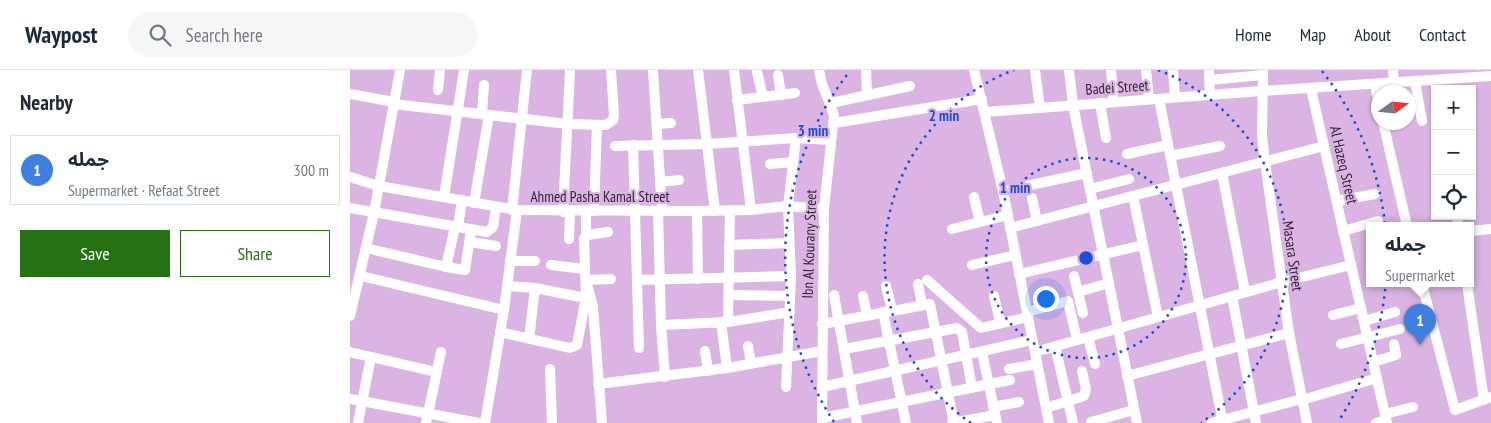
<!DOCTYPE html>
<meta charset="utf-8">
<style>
body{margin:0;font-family:"PT Sans Narrow","Noto Sans Arabic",sans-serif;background:#f6f6f7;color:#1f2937}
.controls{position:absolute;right:15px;top:15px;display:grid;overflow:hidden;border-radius:0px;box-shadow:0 1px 4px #0004}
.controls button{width:45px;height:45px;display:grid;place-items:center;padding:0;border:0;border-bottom:1px solid #e0e1e3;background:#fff;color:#1f2937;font:25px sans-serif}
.compass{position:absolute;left:1021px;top:15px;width:45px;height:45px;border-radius:50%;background:#fff;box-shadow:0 1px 4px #0004;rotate:75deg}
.you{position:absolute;left:695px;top:228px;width:18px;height:18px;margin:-12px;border:4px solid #fff;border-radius:50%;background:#1a73e8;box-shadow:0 0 0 8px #1a73e833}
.badge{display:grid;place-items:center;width:32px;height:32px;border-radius:50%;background:#257114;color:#fff;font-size:16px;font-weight:700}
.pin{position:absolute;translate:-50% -41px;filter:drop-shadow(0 1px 2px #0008)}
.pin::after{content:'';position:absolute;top:26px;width:18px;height:15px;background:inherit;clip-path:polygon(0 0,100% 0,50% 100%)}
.popup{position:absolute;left:1016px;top:152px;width:108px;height:65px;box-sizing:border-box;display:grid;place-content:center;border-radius:0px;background:#fff;filter:drop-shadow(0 1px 4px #0005);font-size:16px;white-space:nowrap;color:#747a83}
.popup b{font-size:19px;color:#1f2937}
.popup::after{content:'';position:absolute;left:50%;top:100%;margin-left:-10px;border:10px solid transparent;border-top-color:#fff}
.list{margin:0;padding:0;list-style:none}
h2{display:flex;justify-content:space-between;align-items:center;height:65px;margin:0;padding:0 20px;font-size:21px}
h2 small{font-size:16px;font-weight:400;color:#747a83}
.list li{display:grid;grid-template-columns:32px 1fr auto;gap:15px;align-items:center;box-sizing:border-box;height:70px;margin:0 10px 10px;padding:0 10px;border:1px solid #e0e1e3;border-radius:0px}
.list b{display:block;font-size:19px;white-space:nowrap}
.list p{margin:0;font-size:16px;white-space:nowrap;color:#747a83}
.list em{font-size:16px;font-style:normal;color:#747a83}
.actions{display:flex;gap:10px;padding:15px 20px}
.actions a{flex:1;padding:11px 0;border:1px solid #257114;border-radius:0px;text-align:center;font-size:18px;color:#257114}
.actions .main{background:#257114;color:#fff}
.icon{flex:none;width:28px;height:28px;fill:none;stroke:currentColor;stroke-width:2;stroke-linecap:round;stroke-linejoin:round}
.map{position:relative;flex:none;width:1141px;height:353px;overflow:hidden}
header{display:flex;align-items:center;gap:30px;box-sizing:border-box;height:70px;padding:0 25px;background:#fff;border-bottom:1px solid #e0e1e3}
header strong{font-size:24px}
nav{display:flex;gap:28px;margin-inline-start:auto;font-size:18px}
.search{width:350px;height:45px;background:#f6f6f7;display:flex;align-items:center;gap:12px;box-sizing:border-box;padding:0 18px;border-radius:28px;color:#747a83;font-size:19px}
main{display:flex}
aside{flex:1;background:#fff}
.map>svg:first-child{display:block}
</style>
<header>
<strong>Waypost</strong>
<div class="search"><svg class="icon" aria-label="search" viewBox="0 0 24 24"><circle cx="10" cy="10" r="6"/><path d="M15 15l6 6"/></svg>Search here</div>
<nav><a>Home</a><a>Map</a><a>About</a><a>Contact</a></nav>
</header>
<main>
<aside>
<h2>Nearby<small></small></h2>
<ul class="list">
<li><span class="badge" style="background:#3f7fe0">1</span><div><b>جمله</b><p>Supermarket · Refaat Street</p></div><em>300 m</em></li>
</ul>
<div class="actions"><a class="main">Save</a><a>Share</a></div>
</aside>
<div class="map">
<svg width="1141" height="353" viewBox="0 0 1141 353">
<rect width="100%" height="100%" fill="#dbb4e3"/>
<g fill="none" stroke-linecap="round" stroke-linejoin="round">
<!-- minor -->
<g stroke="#fff" stroke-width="10">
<polyline points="303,0 312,141"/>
<polyline points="348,0 365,141"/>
<polyline points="384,0 401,140"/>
<polyline points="469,0 472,14 484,45 474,139 472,353"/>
<polyline points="516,0 517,25"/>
<polyline points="624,0 653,121 699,353"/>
<polyline points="685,0 690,38"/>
<polyline points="719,0 723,35 787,353"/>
<polyline points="761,0 764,32"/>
<polyline points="796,0 799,29"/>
<polyline points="823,0 825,27"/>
<polyline points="859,0 860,25"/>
<polyline points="913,0 912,65 915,92 939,263 957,353"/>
<polyline points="1043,0 1044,13"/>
<polyline points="407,2 413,27"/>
<polyline points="428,5 431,25"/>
<polyline points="859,10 913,5"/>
<polyline points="1065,11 1072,51"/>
<polyline points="1025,14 1028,31"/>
<polyline points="961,19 1037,353"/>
<polyline points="88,20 90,0"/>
<polyline points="0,24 44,32"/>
<polyline points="809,29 873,353"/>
<polyline points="387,30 445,23"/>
<polyline points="481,33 560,16"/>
<polyline points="750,33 756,68"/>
<polyline points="43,34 218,54 256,55 263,50 264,45 261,0"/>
<polyline points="635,42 911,21 1141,6"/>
<polyline points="132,44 134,15"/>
<polyline points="1033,52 1057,156"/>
<polyline points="484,53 632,29"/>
<polyline points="307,54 321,53"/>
<polyline points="283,75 289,278"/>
<polyline points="265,76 357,74 446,68 480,70"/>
<polyline points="777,84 818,75"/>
<polyline points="820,86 870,76"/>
<polyline points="420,94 443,92"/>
<polyline points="872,103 895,222"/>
<polyline points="0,107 29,116 167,140 347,141 401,140 438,136 474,139"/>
<polyline points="310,112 329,110"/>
<polyline points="740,119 779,109"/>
<polyline points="653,121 737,103"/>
<polyline points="783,126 808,247"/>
<polyline points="94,127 114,0"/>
<polyline points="624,127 630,152"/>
<polyline points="682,128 687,151"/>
<polyline points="987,131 1025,124"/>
<polyline points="124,133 139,45"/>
<polyline points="0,138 137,162 143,157 146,137"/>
<polyline points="162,140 177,0"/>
<polyline points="244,141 247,55"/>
<polyline points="308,141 311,255 315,307"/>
<polyline points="347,141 348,209"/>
<polyline points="213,142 220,0"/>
<polyline points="1107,146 1108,156"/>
<polyline points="108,157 112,130"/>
<polyline points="660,158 974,76"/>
<polyline points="602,159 658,145"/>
<polyline points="236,161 236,142"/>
<polyline points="993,161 1028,151"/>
<polyline points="1120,161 1141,159"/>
<polyline points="219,169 220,142"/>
<polyline points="120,172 146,176"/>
<polyline points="379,175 439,173"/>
<polyline points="16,178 96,197 105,157"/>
<polyline points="160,191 185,191"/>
<polyline points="201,195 234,199"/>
<polyline points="622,195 665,185"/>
<polyline points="96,197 115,200 121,160"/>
<polyline points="669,204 793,175"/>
<polyline points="11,206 154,240"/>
<polyline points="724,206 733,243"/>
<polyline points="287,210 441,206"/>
<polyline points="577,210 631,258 678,247"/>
<polyline points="568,214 572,234"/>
<polyline points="1072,214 1105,340 1141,327"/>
<polyline points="1117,214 1134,330"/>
<polyline points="157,216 185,218 241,229"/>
<polyline points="536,216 542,240"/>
<polyline points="728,222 759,213"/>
<polyline points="379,225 440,226"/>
<polyline points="484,225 507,353"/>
<polyline points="513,226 517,245"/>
<polyline points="644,226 650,252"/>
<polyline points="882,226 906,353"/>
<polyline points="533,242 556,353"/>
<polyline points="677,242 718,231 727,270"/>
<polyline points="983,245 1011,238"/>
<polyline points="0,246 24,143 50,0"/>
<polyline points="1014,251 1045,242"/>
<polyline points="371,252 377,298"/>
<polyline points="378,252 380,140"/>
<polyline points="472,254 580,234 604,353"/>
<polyline points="311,255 378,252 440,242"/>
<polyline points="150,262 220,278 227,275 236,228 234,168 237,165 258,162"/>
<polyline points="738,267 745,294"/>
<polyline points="179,269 185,218"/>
<polyline points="991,274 1050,259"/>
<polyline points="398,276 401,293"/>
<polyline points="705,276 723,353"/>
<polyline points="494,279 607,258 612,262 622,318"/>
<polyline points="355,281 358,301"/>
<polyline points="0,282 86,302"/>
<polyline points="632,282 647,353"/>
<polyline points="685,282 932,212 1001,195"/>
<polyline points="1023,292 1046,285 1044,274"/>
<polyline points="200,299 202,353"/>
<polyline points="659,299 687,294"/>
<polyline points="777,306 939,263"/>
<polyline points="248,314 377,298 472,281"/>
<polyline points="436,317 441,206 438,136 446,68"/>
<polyline points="472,317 682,270"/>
<polyline points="0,329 129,353"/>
<polyline points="952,330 1027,308"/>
<polyline points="643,337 669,332"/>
<polyline points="696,338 734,326 736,319 732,301"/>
<polyline points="1035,344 1063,337"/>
<polyline points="472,348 660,310"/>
<polyline points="741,352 784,340"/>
<polyline points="8,353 21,287"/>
<polyline points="76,353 91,282"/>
<polyline points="135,353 154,240 167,140"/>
<polyline points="252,353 243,237 236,210 261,209"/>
<polyline points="602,353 645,345"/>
<polyline points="861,353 952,329"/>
<polyline points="1026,353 1036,350"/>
</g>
</g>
<!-- distance rings -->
<g fill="none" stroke="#1d4ed8" stroke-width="2.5" stroke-dasharray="2.5 5">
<circle cx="736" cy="188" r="100"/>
<path d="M621 353A201 201 0 0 1 664 0M808 0A201 201 0 0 1 851 353"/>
<path d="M484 352A301 301 0 0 1 500 1M972 1A301 301 0 0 1 988 352"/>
</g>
<g text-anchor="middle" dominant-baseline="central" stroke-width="4.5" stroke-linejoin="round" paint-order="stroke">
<!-- street labels -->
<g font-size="15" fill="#352538" stroke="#dbb4e3">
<text transform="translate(767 17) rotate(-4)">Badei Street</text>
<text transform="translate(994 95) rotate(77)">Al Hazeq Street</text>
<text x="250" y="126">Ahmed Pasha Kamal Street</text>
<text transform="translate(459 174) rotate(-88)">Ibn Al Kourany Street</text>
<text transform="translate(943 186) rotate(82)">Masara Street</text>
</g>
</g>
<circle cx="736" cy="188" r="8" fill="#1d4ed8" stroke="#dbb4e3" stroke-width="2.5"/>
<g font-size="15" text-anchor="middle" font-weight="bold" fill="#1d4ed8" stroke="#dbb4e3" stroke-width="4.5" stroke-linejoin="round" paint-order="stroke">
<text x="594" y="51">2 min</text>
<text x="463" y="66">3 min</text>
<text x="665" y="123">1 min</text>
</g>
</svg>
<div class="controls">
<button>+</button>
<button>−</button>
<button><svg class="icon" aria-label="locate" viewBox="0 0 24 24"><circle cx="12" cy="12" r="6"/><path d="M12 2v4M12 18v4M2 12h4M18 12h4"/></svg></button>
</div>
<svg class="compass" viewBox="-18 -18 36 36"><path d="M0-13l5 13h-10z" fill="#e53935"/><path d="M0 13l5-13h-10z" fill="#747a83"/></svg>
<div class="you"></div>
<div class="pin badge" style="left:1070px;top:275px;background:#3f7fe0">1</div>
<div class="popup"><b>جمله</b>Supermarket</div>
</div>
</main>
